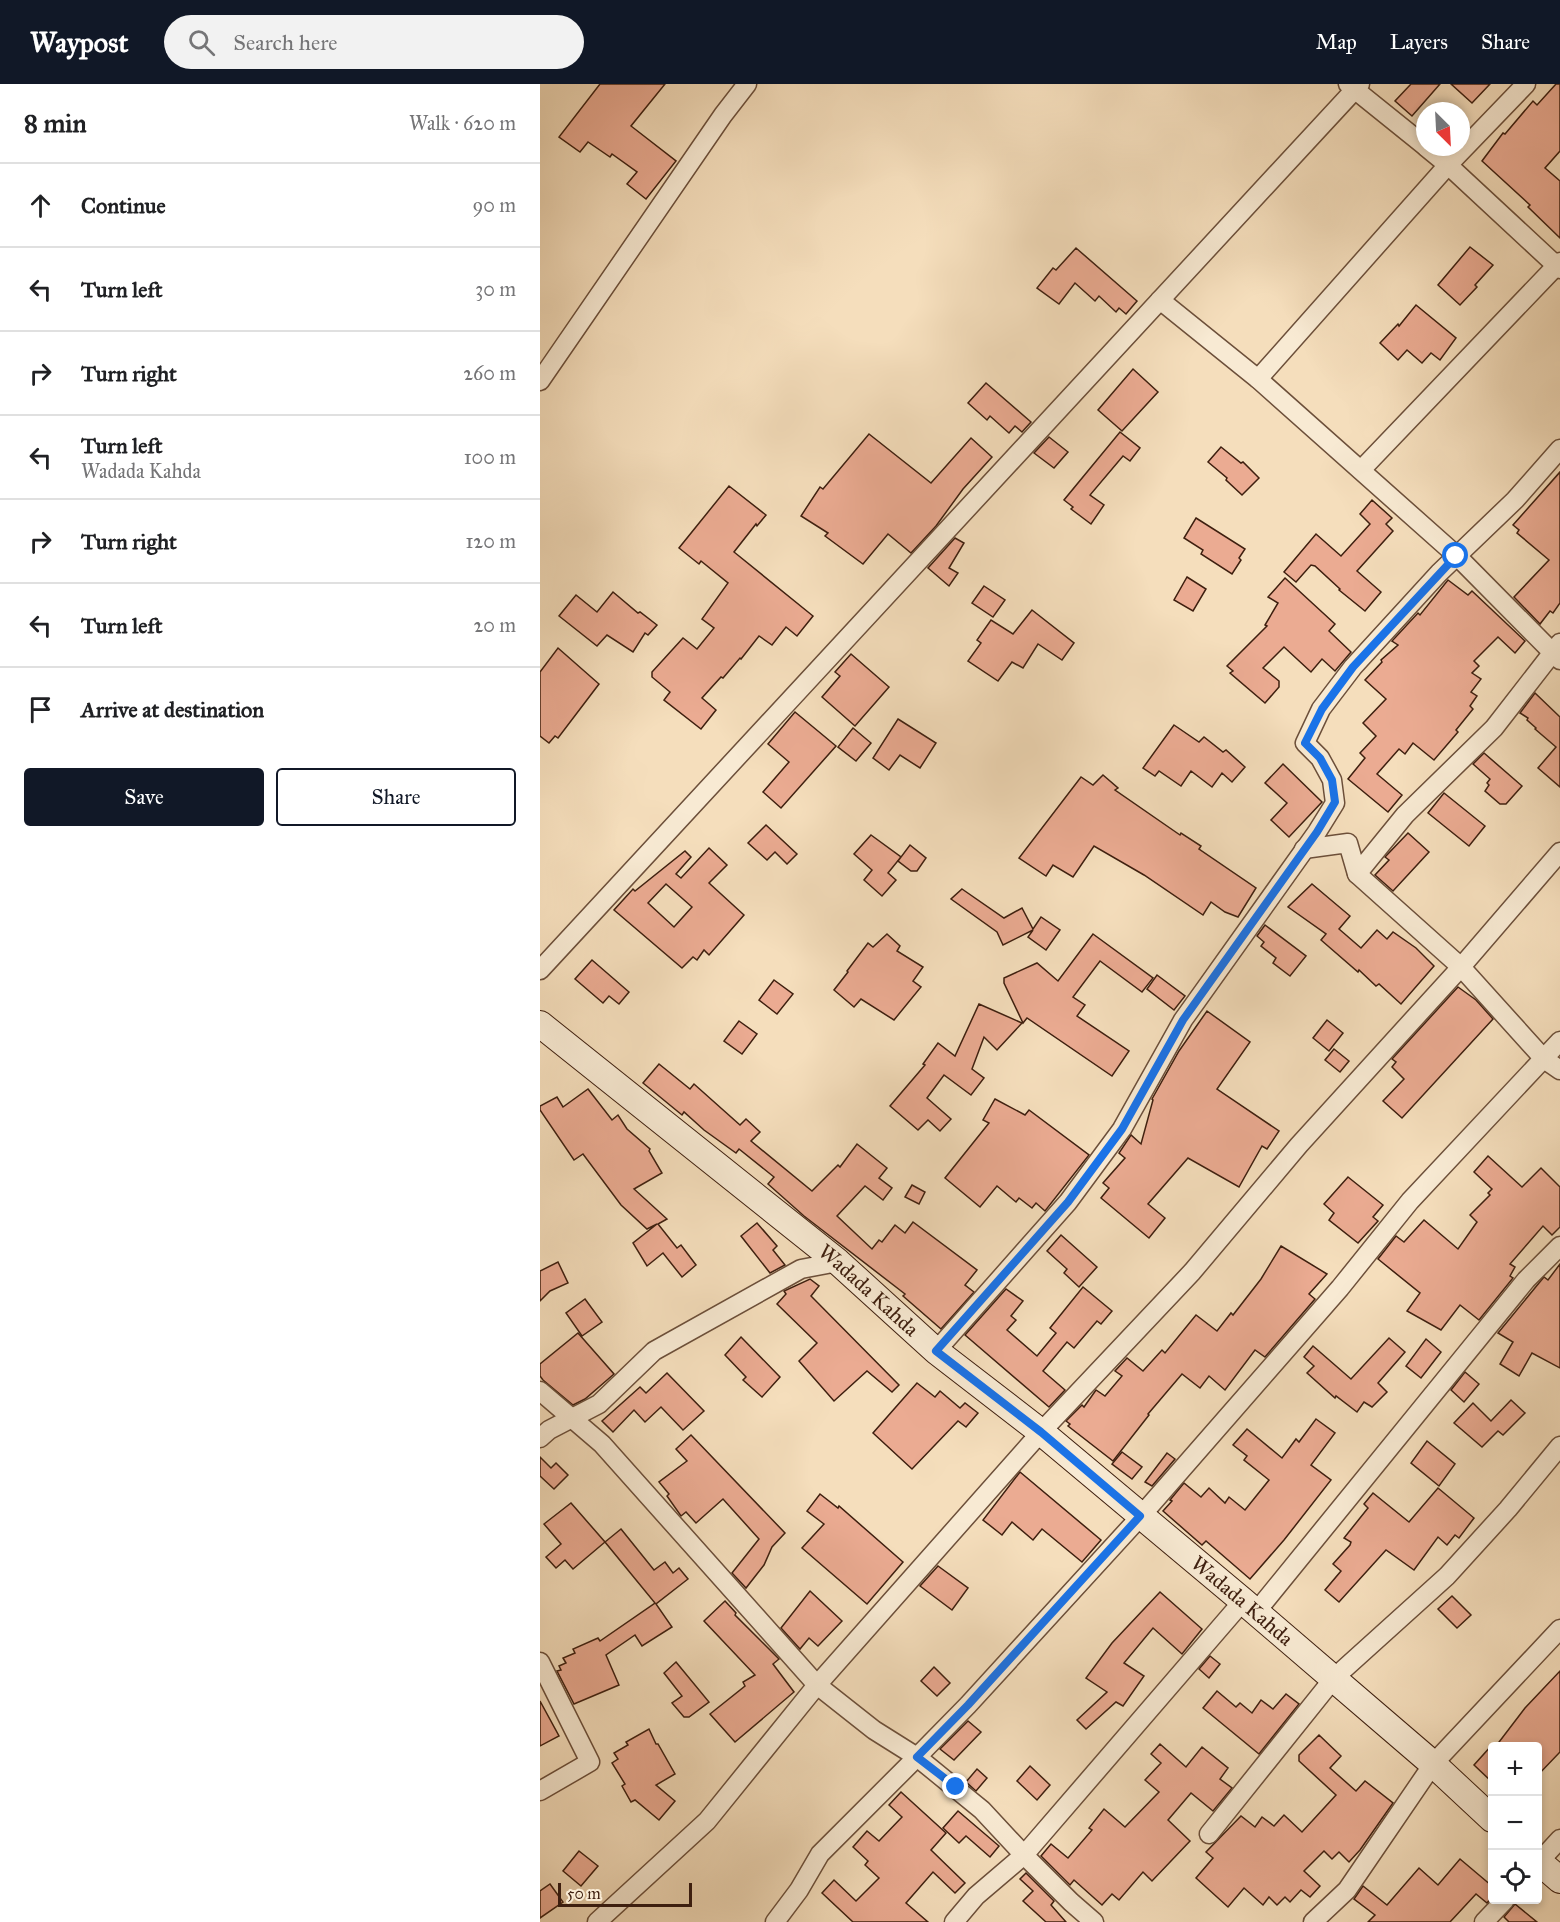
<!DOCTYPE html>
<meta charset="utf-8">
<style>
body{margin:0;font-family:"IM FELL Great Primer",serif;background:#f2f2f2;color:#202124}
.controls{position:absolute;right:18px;bottom:18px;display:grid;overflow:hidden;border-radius:6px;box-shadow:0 3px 9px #0003}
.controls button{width:54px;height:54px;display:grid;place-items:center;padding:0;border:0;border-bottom:2px solid #e0e0e0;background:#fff;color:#202124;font:30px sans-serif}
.compass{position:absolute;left:876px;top:18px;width:54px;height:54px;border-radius:50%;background:#fff;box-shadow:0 3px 9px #0003;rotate:156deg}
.scale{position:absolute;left:18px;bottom:15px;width:134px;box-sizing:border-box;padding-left:6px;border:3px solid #3e1f0f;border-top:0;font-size:16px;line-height:21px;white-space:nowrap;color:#3e1f0f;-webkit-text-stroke:4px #f8ead3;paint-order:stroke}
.stop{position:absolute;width:18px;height:18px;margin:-14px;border:4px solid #1a73e8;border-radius:50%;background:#fff}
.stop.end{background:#1a73e8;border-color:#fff;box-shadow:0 2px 6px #0008}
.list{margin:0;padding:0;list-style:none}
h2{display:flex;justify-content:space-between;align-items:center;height:78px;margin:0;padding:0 24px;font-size:26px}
h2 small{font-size:20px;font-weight:400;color:#757577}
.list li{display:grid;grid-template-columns:39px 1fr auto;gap:18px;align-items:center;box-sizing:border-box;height:84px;padding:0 24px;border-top:2px solid #e0e0e0}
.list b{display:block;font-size:22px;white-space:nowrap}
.list p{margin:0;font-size:20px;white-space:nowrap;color:#757577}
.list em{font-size:20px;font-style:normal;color:#757577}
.actions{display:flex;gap:12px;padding:18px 24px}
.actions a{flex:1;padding:14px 0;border:2px solid #111827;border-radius:6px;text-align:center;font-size:21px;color:#111827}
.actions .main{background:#111827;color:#fff}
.icon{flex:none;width:33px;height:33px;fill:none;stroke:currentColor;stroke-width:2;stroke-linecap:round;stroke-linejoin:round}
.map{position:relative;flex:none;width:1020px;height:1838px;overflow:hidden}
header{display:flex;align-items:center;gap:36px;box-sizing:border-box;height:84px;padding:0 30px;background:#111827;color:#fff}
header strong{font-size:28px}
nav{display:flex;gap:33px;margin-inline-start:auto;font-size:21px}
.search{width:420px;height:54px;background:#f2f2f2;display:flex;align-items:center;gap:15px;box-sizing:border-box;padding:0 21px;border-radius:33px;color:#757577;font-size:22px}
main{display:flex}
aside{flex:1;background:#fff}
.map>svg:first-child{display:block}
</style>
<header>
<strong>Waypost</strong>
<div class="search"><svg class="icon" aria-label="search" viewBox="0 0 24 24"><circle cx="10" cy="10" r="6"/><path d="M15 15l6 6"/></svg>Search here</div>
<nav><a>Map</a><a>Layers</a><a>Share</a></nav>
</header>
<main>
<aside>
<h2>8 min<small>Walk · 620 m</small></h2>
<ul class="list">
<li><svg class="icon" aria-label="ahead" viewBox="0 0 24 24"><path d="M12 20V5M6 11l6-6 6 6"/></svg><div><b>Continue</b></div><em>90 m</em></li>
<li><svg class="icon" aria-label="left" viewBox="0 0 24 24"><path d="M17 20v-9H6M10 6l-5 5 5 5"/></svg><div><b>Turn left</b></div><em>30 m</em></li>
<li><svg class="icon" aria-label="right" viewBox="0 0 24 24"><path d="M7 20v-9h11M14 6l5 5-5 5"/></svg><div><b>Turn right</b></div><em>260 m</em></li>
<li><svg class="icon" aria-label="left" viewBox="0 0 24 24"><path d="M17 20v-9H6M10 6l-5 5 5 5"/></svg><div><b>Turn left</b><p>Wadada Kahda</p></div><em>100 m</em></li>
<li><svg class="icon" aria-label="right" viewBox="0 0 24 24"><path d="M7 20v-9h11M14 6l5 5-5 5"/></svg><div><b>Turn right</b></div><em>120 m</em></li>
<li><svg class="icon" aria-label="left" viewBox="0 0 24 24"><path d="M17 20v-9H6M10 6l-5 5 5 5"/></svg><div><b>Turn left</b></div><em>20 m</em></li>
<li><svg class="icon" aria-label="arrive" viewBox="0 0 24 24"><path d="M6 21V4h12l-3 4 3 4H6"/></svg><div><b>Arrive at destination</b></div></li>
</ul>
<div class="actions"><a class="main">Save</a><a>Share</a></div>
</aside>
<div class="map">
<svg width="1020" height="1838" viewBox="0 0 1020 1838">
<rect width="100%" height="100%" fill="#f5debc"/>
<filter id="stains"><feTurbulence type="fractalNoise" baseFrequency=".00333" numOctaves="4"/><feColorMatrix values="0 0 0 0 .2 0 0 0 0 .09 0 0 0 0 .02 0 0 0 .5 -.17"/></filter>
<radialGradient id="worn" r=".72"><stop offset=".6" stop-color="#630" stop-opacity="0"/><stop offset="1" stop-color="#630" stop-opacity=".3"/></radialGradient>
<!-- building -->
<g fill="#ebab92" stroke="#3e1f0f" stroke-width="1.5" fill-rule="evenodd">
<polygon points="60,0 125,0 91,42 136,77 106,115 87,100 97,88 72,70 70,73 48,58 40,68 19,53"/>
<polygon points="871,0 900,0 872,32 855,17"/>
<polygon points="911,0 950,0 932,19"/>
<polygon points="1016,0 1020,0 1020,67 1005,84 1020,97 1020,154 988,123 990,121 942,77 963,49 965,50 993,17 997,21"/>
<polygon points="930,163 953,181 935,201 937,203 920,221 898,201"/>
<polygon points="536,164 597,217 586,230 579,224 576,228 559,212 555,217 535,199 519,220 497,204 513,184 516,186"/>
<polygon points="876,221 916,254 900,276 891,269 882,279 867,266 858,276 840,259 858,240 859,242"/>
<polygon points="593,285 618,308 582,347 558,326"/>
<polygon points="446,299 491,338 482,348 475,342 469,349 450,332 447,336 428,319"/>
<polygon points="580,348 600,364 590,377 583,372 550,411 564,421 551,440 531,425 533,423 524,416"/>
<polygon points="329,350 391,399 431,354 452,373 423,405 396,442 371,469 348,450 323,480 285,452 288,449 261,432 280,403 283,405"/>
<polygon points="509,353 528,368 514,384 494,369"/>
<polygon points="681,363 701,379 703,378 719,394 702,411 686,396 687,394 668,378"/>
<polygon points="1020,388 1020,519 1013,529 1010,527 1000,540 974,513 1009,476 977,449 979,446 973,441"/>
<polygon points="189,402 226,431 217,442 216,440 194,468 273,532 257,552 246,543 232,561 219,552 201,575 200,574 183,594 181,593 162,614 176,626 161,645 124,616 130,608 112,593 112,588 143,554 157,565 174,544 162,535 188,499 161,477 159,480 139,464"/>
<polygon points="832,416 852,434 846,440 853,447 817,487 841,508 825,527 799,506 800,505 775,482 771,481 756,498 744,488 776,450 801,472 830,440 820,430"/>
<polygon points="656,434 705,465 699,474 701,476 692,490 661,470 663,466 644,454"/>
<polygon points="415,454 424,459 409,484 418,489 409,502 388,484"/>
<polygon points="647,493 666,505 653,527 634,516"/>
<polygon points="745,494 795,540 789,547 811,568 795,587 782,575 771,588 744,563 723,584 739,597 739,603 725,619 690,589 693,587 687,582 727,542 725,541 738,519 728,513"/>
<polygon points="908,496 928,511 932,507 985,557 975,569 958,553 934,577 939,582 932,589 941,595 931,608 937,612 930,622 933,625 916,646 918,648 894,676 873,659 865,670 859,665 837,690 862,711 848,728 808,695 825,674 820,669 836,652 823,639 846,615 825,596 842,578 841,576 858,561 852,557 878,529 880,531"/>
<polygon points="444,502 465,516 453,533 432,519"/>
<polygon points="73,508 98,529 100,528 117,541 108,551 105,549 93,568 67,551 57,562 19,532 36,511 57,528"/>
<polygon points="492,526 534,559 522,576 498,560 483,584 472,578 458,597 428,577 441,559 437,556 451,536 473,550"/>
<polygon points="18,564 59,600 18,654 15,652 9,659 0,652 0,588"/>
<polygon points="311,570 349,603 315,642 282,613 300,592 295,588"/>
<polygon points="995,609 1020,633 1020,703 998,684 1016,663 995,645 996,644 987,636 988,634 980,629"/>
<polygon points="255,628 296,662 241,724 223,708 249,678 228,660"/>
<polygon points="358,635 396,659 380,684 360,671 349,686 333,674"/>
<polygon points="634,641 659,658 664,653 683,668 686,666 705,683 692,698 682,689 672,703 651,687 641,702 619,687 615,692 603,684"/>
<polygon points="313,644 331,659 316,677 298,663"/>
<polygon points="944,669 982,702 966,720 960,720 945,707 949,701 947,699 950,695 933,680"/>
<polygon points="743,680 782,718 749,753 731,736 747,719 725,699"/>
<polygon points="563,691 578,704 575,706 640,751 641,749 661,762 659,765 716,804 698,833 685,828 671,818 663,831 604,791 554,762 533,793 513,781 506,792 479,774 541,693 553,701"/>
<polygon points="904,709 945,742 929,762 888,729"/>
<polygon points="226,741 257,770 247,780 235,768 227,776 208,759"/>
<polygon points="868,749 889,768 853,807 835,791 849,776 845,773"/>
<polygon points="331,751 361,773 348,789 356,796 342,812 324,796 332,786 314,770"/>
<polygon points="370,761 386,774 377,787 371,787 358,777"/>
<path d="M169,764L187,781L169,799L204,831L169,871L164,866L157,876L153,873L142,884L74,826L93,805L95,807L145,767L151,773L136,790L141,794ZM126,800L152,823L134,843L108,819Z"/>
<polygon points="772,800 810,832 799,845 821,864 837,846 847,855 853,848 876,864 894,882 861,920 839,900 836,902 819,886 818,888 781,856 786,850 748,823"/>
<polygon points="422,805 464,834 482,824 493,845 501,833 520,846 506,866 488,853 493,846 463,861 457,848 411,815"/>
<polygon points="725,841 766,872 750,892 733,879 736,874 721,862 724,858 717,852"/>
<polygon points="347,850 360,862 357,867 383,883 373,897 381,903 354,936 321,915 314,923 294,906 308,888 307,887 328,859 333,863"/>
<polygon points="553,850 613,894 602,908 560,877 533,913 545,921 537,932 589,967 572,992 487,934 483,939 464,899 464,894 497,879 518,897"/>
<polygon points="52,876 89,908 79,920 69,912 63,919 35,895"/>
<polygon points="617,891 645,912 634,926 607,905"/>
<polygon points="234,896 253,910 237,930 219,916"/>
<polygon points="918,903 936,916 953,935 862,1034 843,1017 864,995 852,983 856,978 852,975"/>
<polygon points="439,920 482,939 457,966 444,953 432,985 444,994 431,1011 404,991 387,1014 411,1035 400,1047 388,1036 378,1046 350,1022 385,981 383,980 398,959 415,972"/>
<polygon points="667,927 710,958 677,1005 739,1047 727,1065 722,1062 699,1103 648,1074 608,1120 625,1134 609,1154 561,1114 569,1104 563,1099 585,1074 579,1069 591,1051 601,1060 613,1016 612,1015 639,967"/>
<polygon points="787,936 803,949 789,967 773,954"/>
<polygon points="199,937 217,950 202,970 184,957"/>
<polygon points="794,965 809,977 800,988 785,976"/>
<polygon points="119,980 150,1005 154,1000 200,1041 206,1035 220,1048 211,1057 272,1107 298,1081 300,1083 317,1060 347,1084 339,1094 352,1104 343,1116 325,1102 297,1132 332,1165 339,1156 342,1158 355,1141 365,1149 373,1138 437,1186 425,1201 434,1208 401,1245 363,1212 365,1210 264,1132 228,1100 234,1093 199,1065 196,1069 164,1046 144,1028 142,1031 103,999"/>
<polygon points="48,1005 72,1036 78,1031 87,1045 110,1065 109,1067 122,1089 94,1105 127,1135 118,1140 137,1164 141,1161 156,1181 142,1193 123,1169 107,1182 93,1159 117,1140 107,1145 81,1121 43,1070 34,1076 0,1026 0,1022 17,1013 23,1023"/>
<polygon points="455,1015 485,1031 489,1026 549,1071 505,1127 496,1119 492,1124 479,1114 476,1118 457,1102 440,1123 405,1094 449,1039 443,1036"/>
<polygon points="948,1072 982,1103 1001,1084 1020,1103 1020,1143 1012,1151 1003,1142 970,1180 975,1183 970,1192 973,1194 939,1236 920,1221 901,1246 867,1227 880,1209 838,1175 856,1152 864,1158 884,1136 918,1165 937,1138 930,1131 950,1111 948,1109 952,1105 934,1088"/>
<polygon points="808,1093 843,1121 833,1133 838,1137 818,1159 789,1136 794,1129 784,1120"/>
<polygon points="372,1101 385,1108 379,1120 365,1113"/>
<polygon points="217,1139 237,1162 233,1166 245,1181 230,1189 201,1152"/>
<polygon points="521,1151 557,1183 539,1203 524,1189 527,1185 507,1167"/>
<polygon points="741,1162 787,1190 769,1210 775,1215 725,1273 715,1266 685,1306 669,1292 660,1304 642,1290 608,1330 609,1331 573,1377 528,1342 530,1340 526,1337 542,1321 544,1323 556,1306 565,1312 582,1292 575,1287 587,1274 603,1287 622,1266 625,1269 656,1231 677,1247 691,1229 693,1231 721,1195"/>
<polygon points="18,1178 28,1199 10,1207 0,1217 0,1187"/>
<polygon points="1020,1180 1020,1284 992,1269 979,1292 960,1280 973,1258 958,1249 999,1199 1004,1193 1008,1196"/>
<polygon points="270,1195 279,1202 271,1212 359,1301 352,1308 327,1287 294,1317 259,1277 277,1259 237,1220 246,1210 244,1207"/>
<polygon points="543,1203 572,1227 561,1240 557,1237 534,1264 527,1258 503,1287 525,1306 509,1323 425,1251 466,1205 483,1217 471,1232 476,1236 467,1246 497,1272 516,1249 510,1244"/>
<polygon points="45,1215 62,1238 42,1252 26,1229"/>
<polygon points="38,1249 74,1290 45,1315 33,1321 3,1296 0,1292 0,1280"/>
<polygon points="201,1253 240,1293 222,1313 203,1296 206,1293 185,1271"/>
<polygon points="849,1254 865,1268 838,1299 847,1308 832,1323 824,1318 817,1328 796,1312 795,1314 767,1289 774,1282 764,1273 773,1262 811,1295"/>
<polygon points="886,1255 901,1268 881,1294 866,1282"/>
<polygon points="925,1288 939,1300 924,1318 911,1306"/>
<polygon points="127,1289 164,1327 143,1346 121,1323 105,1338 94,1326 73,1348 62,1337 100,1303 106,1309"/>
<polygon points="377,1299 395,1313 400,1307 420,1324 425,1319 438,1329 426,1343 418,1337 372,1385 333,1349"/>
<polygon points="971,1316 985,1329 963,1351 958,1347 942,1363 914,1339 933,1319 951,1337"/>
<polygon points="776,1335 795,1349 771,1381 791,1396 744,1456 710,1495 666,1457 662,1461 623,1427 632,1417 630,1416 644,1399 661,1413 669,1404 685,1419 689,1413 705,1426 729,1396 704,1376 707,1372 693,1361 707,1345 742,1374 756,1355 759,1358"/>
<polygon points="151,1351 245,1449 232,1463 224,1481 206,1504 192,1489 219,1455 183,1415 156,1439 146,1428 141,1432 127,1412 129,1410 119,1398 147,1377 136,1365"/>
<polygon points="887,1357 915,1380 899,1402 871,1379"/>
<polygon points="582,1368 602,1383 592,1395 572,1380"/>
<polygon points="627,1369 635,1375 612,1402 605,1398"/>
<polygon points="0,1373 11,1384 16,1379 28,1391 14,1405 0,1392"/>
<polygon points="480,1388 561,1456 542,1478 502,1445 493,1456 472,1438 462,1451 443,1436"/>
<polygon points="898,1404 934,1434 919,1454 915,1451 907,1461 898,1453 874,1486 846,1466 799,1518 785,1506 801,1487 793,1480 810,1461 811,1458 804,1454 828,1424 824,1420 833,1409 869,1438"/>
<polygon points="280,1410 298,1424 299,1422 363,1478 327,1520 262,1464 284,1440 267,1427"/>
<polygon points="31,1419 65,1458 33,1485 25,1476 16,1484 6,1473 21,1460 4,1440"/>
<polygon points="81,1445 114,1486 125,1478 133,1489 139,1484 148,1495 116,1520 132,1543 102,1562 95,1551 66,1571 79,1601 34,1620 17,1587 21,1586 19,1582 26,1579 23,1574 35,1569 33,1565 58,1554 60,1557 115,1519 65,1458"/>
<polygon points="398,1482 428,1504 412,1526 380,1502"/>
<polygon points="270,1507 302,1537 278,1562 269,1554 260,1565 241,1544"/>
<polygon points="620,1508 662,1545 642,1570 613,1544 584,1579 604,1592 583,1622 576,1618 546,1645 537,1636 567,1608 546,1594 572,1559"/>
<polygon points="912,1512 931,1531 917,1544 898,1525"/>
<polygon points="185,1517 196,1529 195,1531 239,1575 233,1580 254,1608 195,1658 170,1630 205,1602 203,1598 215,1591 164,1537"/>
<polygon points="670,1572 680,1580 669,1594 659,1585"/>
<polygon points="136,1578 169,1618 149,1633 144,1633 132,1619 142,1612 124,1589"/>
<polygon points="394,1583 410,1599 397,1612 381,1597"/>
<polygon points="1020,1587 1020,1668 998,1691 998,1662 956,1662 985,1624"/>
<polygon points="677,1607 696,1623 700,1619 712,1629 721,1616 733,1625 746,1610 759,1620 719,1670 663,1624"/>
<polygon points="0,1617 19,1652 0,1662"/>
<polygon points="428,1637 441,1648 414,1676 400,1665"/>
<polygon points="109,1645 116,1660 118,1660 135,1690 116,1701 135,1717 119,1736 95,1716 91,1718 82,1702 85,1700 72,1679 78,1675 74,1669 88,1661 86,1658"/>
<polygon points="779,1651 801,1672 790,1684 816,1707 825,1697 853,1719 820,1766 809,1778 799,1768 792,1775 784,1767 764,1787 780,1802 770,1813 761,1806 750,1818 745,1813 737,1821 729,1813 723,1821 704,1804 688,1823 656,1794 673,1774 666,1768 701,1732 715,1743 722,1733 734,1742 744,1731 762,1748 796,1711 759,1677 759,1671"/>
<polygon points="620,1660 646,1683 662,1663 688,1684 680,1695 692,1704 673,1727 651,1709 628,1736 650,1757 612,1797 603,1788 579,1816 572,1810 562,1821 534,1796 530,1801 501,1772 511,1760 528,1774 552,1746 549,1744 564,1725 585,1743 619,1708 605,1696 621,1679 611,1670"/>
<polygon points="952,1661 952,1698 934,1681"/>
<polygon points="490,1682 510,1701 497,1716 477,1697"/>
<polygon points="437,1685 447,1694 436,1707 426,1698"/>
<polygon points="361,1708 406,1749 391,1766 425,1799 415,1809 393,1788 366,1819 388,1838 313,1838 282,1809 294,1796 316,1817 339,1794 325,1781 328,1777 313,1763 327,1747 339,1757 362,1733 349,1721"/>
<polygon points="418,1727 459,1762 450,1773 426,1752 419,1759 403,1744"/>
<polygon points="39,1767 58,1782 41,1802 23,1787"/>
<polygon points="920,1775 952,1802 952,1813 947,1819 936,1810 910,1838 828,1838 835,1831 814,1815 823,1802 847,1821 879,1784 898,1801"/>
<polygon points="486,1789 514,1817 511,1821 526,1838 506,1838 483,1817 493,1807 480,1795"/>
<polygon points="10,1800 23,1818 0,1834 0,1807"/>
<polygon points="975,1820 997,1838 969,1838 964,1833"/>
</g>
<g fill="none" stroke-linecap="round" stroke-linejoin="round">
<defs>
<g id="street">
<polyline points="808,0 885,62"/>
<polyline points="886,63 908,81 1020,185"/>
<polyline points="620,216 718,295 917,472 1020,576"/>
<polyline points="718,295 908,81 986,0"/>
<polyline points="0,297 183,31 207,0"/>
<polyline points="821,386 1020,178"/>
<polyline points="764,765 808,759 817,790 865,731 954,644 1020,559"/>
<polyline points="817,790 921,883 1004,975 1020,986"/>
<polyline points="0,886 820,0"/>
<polyline points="396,1267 528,1118 582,1045 643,936 777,748 795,719 792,696 780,674 765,659 781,625 813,583 899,489 975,416 1020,365"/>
<polyline points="0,1307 62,1360 277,1601 334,1646 377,1673 280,1770 259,1806 235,1838"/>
<polyline points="0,1354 9,1346 59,1320 114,1267 261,1185 298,1178"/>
<polyline points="716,1528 986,1196 1020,1162"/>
<polyline points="0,1578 50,1678 0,1707"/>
<polyline points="669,1750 794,1594 907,1492 968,1425 1020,1362"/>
<polyline points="998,1779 1020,1755"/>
<polyline points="57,1838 167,1737 277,1601 501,1348 652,1188 759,1061 921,883 1020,768"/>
<polyline points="414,1838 436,1812 484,1771 703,1517"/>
<polyline points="554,1838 531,1818 484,1771 442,1726 377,1673 428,1621 600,1433 800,1204 870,1117 1020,957"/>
<polyline points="773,1838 807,1806 893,1680 1020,1545"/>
<polyline points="944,1838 965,1816"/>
</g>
<g id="secondary">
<path id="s1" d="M0,940L298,1178L396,1267L501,1348L703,1517L893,1680L952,1735"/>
<polyline points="998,1777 1020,1796"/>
</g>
</defs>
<!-- street casing -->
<use href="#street" stroke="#6c4f3a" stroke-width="21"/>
<!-- secondary casing -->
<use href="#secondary" stroke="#3e1f0f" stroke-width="28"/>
<!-- street -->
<use href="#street" stroke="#f8ead3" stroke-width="18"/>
<!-- secondary -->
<use href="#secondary" stroke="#f8ead3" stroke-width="26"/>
</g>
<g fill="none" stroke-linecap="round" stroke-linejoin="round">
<!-- route -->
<polyline stroke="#1a73e8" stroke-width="8" points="416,1703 377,1673 428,1621 600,1432 501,1348 396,1267 528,1118 582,1045 643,936 777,748 795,718 792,696 780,674 765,659 782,625 813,583 916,472"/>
</g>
<g text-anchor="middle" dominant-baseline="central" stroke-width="4.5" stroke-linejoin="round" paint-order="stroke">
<!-- street labels -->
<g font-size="21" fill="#3e1f0f" stroke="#f8ead3">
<text stroke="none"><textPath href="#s1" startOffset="423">Wadada Kahda</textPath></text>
<text stroke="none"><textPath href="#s1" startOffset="909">Wadada Kahda</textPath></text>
</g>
</g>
<rect width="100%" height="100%" filter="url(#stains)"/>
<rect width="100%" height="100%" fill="url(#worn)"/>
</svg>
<div class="controls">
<button>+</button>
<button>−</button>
<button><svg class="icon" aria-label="locate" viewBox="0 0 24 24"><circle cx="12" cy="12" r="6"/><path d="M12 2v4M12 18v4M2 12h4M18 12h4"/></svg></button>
</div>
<svg class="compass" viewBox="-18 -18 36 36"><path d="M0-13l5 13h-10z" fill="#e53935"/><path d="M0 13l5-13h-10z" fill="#757577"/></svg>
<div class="scale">50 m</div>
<div class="stop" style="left:916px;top:472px"></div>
<div class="stop end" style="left:416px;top:1703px"></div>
</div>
</main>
